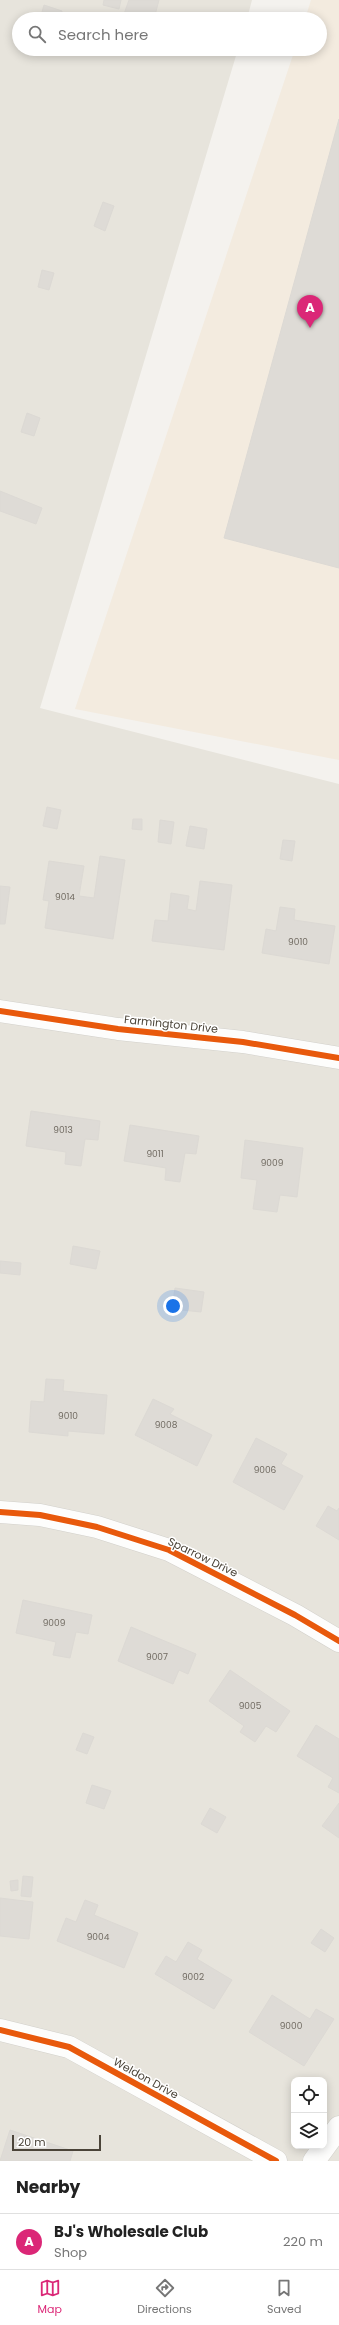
<!DOCTYPE html>
<style>
body{margin:0;font-family:Poppins,sans-serif;background:#f2f2f2;color:#222}
.controls{position:absolute;right:12px;bottom:12px;display:grid;overflow:hidden;border-radius:8px;box-shadow:0 2px 10px #0003}
.controls button{width:36px;height:36px;display:grid;place-items:center;padding:0;border:0;border-bottom:1px solid #e0e0e0;background:#fff;color:#222;font:20px sans-serif}
.scale{position:absolute;left:12px;bottom:10px;width:89px;box-sizing:border-box;padding-left:4px;border:2px solid #4b4439;border-top:0;font-size:11px;line-height:14px;white-space:nowrap;color:#4b4439;-webkit-text-stroke:3px #fff;paint-order:stroke}
.you{position:absolute;left:173px;top:1306px;width:14px;height:14px;margin:-10px;border:3px solid #fff;border-radius:50%;background:#1a73e8;box-shadow:0 0 0 6px #1a73e833}
.badge{display:grid;place-items:center;width:26px;height:26px;border-radius:50%;background:#db2777;color:#fff;font-size:13px;font-weight:700}
.pin{position:absolute;translate:-50% -33px;filter:drop-shadow(0 1px 2px #0008)}
.pin::after{content:'';position:absolute;top:21px;width:14px;height:12px;background:inherit;clip-path:polygon(0 0,100% 0,50% 100%)}
.list{margin:0;padding:0;list-style:none}
h2{display:flex;justify-content:space-between;align-items:center;height:52px;margin:0;padding:0 16px;font-size:17px}
h2 small{font-size:13px;font-weight:400;color:#767676}
.list li{display:grid;grid-template-columns:26px 1fr auto;gap:12px;align-items:center;box-sizing:border-box;height:56px;padding:0 16px;border-top:1px solid #e0e0e0}
.list b{display:block;font-size:15px;white-space:nowrap}
.list p{margin:0;font-size:13px;white-space:nowrap;color:#767676}
.list em{font-size:13px;font-style:normal;color:#767676}
.icon{flex:none;width:22px;height:22px;fill:none;stroke:currentColor;stroke-width:2;stroke-linecap:round;stroke-linejoin:round}
.map{position:relative;flex:none;width:339px;height:2161px;overflow:hidden}
.search{position:absolute;background:#fff;box-shadow:0 2px 10px #0003;left:12px;right:12px;top:12px;height:44px;display:flex;align-items:center;gap:10px;box-sizing:border-box;padding:0 14px;border-radius:22px;color:#767676;font-size:15px}
.sheet{height:108px;background:#fff}
nav{display:flex;justify-content:space-around;align-items:center;box-sizing:border-box;height:56px;border-top:1px solid #e0e0e0;background:#fff;font-size:11px;color:#767676}
nav a{display:grid;justify-items:center;gap:2px}
nav .on{color:#db2777}
.map>svg:first-child{display:block}
</style>
<div class="map">
<svg width="339" height="2161" viewBox="0 0 339 2161">
<rect width="100%" height="100%" fill="#f4f2ee"/>
<!-- residential -->
<path fill="#e7e4dc" fill-rule="evenodd" d="M0,0H252L247,19H19V49H238L40,708L339,784V2161H0ZM294,2080H324V2146H294Z"/>
<!-- commercial -->
<polygon fill="#f3ebdf" points="311,0 339,0 339,760 75,709 295,49 320,49 320,19 305,19"/>
<!-- building -->
<g fill="#dedbd6" stroke="#dcd9d4">
<polygon points="104,0 121,0 119,9 103,5"/>
<polygon points="129,0 159,0 155,15 124,14"/>
<polygon points="44,5 62,11 60,19 40,19"/>
<polygon points="339,119 339,568 224,538"/>
<polygon points="103,202 114,206 105,231 94,226"/>
<polygon points="42,270 54,273 49,290 38,287"/>
<polygon points="27,413 40,418 34,436 21,432"/>
<polygon points="0,491 42,508 36,524 0,511"/>
<polygon points="47,807 61,810 57,829 43,826"/>
<polygon points="133,819 142,819 142,830 132,829"/>
<polygon points="160,820 174,822 171,844 158,842"/>
<polygon points="190,826 207,829 204,849 186,846"/>
<polygon points="283,840 295,841 292,861 280,859"/>
<polygon points="100,856 125,860 113,939 45,928 49,901 43,900 49,861 84,866 79,896 94,898"/>
<polygon points="200,881 232,885 224,950 152,941 155,920 168,921 171,893 189,896 187,909 196,911"/>
<polygon points="0,886 10,887 5,924 0,924"/>
<polygon points="280,907 295,909 294,920 335,926 329,964 262,953 266,929 276,931"/>
<polygon points="31,1111 100,1121 98,1140 85,1139 81,1166 65,1164 66,1152 26,1146"/>
<polygon points="130,1125 199,1136 196,1154 185,1153 180,1182 165,1180 166,1168 124,1161"/>
<polygon points="245,1140 303,1148 297,1197 280,1195 277,1212 253,1209 257,1180 241,1178"/>
<polygon points="73,1246 100,1251 96,1269 70,1264"/>
<polygon points="0,1261 21,1263 20,1275 0,1273"/>
<polygon points="175,1288 204,1292 201,1312 172,1309"/>
<polygon points="46,1379 64,1380 63,1391 107,1395 104,1434 68,1431 68,1436 29,1432 31,1401 44,1402"/>
<polygon points="153,1399 174,1409 170,1414 212,1435 197,1466 135,1435"/>
<polygon points="256,1438 287,1454 281,1464 303,1476 284,1510 233,1482"/>
<polygon points="328,1506 337,1511 339,1508 339,1540 316,1526"/>
<polygon points="23,1600 92,1615 88,1634 76,1632 70,1658 53,1655 56,1642 16,1633"/>
<polygon points="131,1627 196,1654 188,1674 179,1670 173,1684 118,1661"/>
<polygon points="230,1670 290,1711 276,1732 266,1726 255,1742 240,1732 244,1726 209,1701"/>
<polygon points="316,1725 339,1739 339,1793 328,1787 333,1778 297,1756"/>
<polygon points="83,1733 94,1737 87,1754 76,1750"/>
<polygon points="92,1785 111,1791 104,1809 86,1803"/>
<polygon points="339,1803 339,1838 322,1826"/>
<polygon points="210,1808 226,1817 217,1833 201,1824"/>
<polygon points="23,1876 33,1877 31,1897 21,1896"/>
<polygon points="18,1880 18,1890 11,1891 10,1881"/>
<polygon points="0,1898 33,1902 29,1939 0,1936"/>
<polygon points="85,1900 98,1905 94,1915 138,1933 124,1968 57,1941 66,1918 76,1922"/>
<polygon points="321,1929 334,1938 325,1952 311,1943"/>
<polygon points="188,1942 202,1950 197,1959 232,1980 214,2009 155,1974 166,1956 176,1962"/>
<polygon points="272,1995 310,2019 316,2009 334,2019 304,2066 249,2032"/>
<polygon points="10,2130 73,2151 70,2161 0,2161"/>
</g>
<g fill="none" stroke-linecap="round" stroke-linejoin="round">
<defs>
<g id="minor">
<polyline points="0,1512 40,1515 97,1527 169,1550 295,1615 339,1641"/>
<polyline points="0,2030 69,2047 276,2161"/>
</g>
<g id="tertiary">
<polyline points="0,1011 118,1029 243,1042 339,1058"/>
<polyline points="314,2161 339,2127"/>
</g>
</defs>
<!-- minor casing -->
<use href="#minor" stroke="#d2d0cb" stroke-width="23"/>
<!-- tertiary casing -->
<use href="#tertiary" stroke="#d2d0cb" stroke-width="23"/>
<!-- minor -->
<use href="#minor" stroke="#fdfdfc" stroke-width="22"/>
<!-- tertiary -->
<use href="#tertiary" stroke="#fdfdfc" stroke-width="22"/>
<defs>
<g id="cycleway">
<polyline points="0,1011 118,1029 243,1042 339,1058"/>
<polyline points="0,1512 40,1515 97,1527 169,1550 295,1615 339,1641"/>
<polyline points="0,2030 69,2047 276,2161"/>
</g>
</defs>
<!-- cycleway casing -->
<use href="#cycleway" stroke="#fff" stroke-width="8"/>
<!-- cycleway -->
<use href="#cycleway" stroke="#e8590c" stroke-width="6"/>
</g>
<g text-anchor="middle" dominant-baseline="central" stroke-width="3" stroke-linejoin="round" paint-order="stroke">
<!-- number labels -->
<g font-size="9" fill="#706a61">
<text x="65" y="897">9014</text>
<text x="298" y="942">9010</text>
<text x="63" y="1130">9013</text>
<text x="155" y="1154">9011</text>
<text x="272" y="1163">9009</text>
<text x="68" y="1416">9010</text>
<text x="166" y="1425">9008</text>
<text x="265" y="1470">9006</text>
<text x="54" y="1623">9009</text>
<text x="157" y="1657">9007</text>
<text x="250" y="1706">9005</text>
<text x="98" y="1937">9004</text>
<text x="193" y="1977">9002</text>
<text x="291" y="2026">9000</text>
</g>
<!-- street labels -->
<g font-size="11" fill="#4b4439" stroke="#fff">
<text transform="translate(171 1024) rotate(6)">Farmington Drive</text>
<text transform="translate(203 1557) rotate(26)">Sparrow Drive</text>
<text transform="translate(146 2078) rotate(29)">Weldon Drive</text>
</g>
</g>
</svg>
<div class="controls">
<button><svg class="icon" aria-label="locate" viewBox="0 0 24 24"><circle cx="12" cy="12" r="6"/><path d="M12 2v4M12 18v4M2 12h4M18 12h4"/></svg></button>
<button><svg class="icon" aria-label="layers" viewBox="0 0 24 24"><path d="M12 4l9 5-9 5-9-5zM3 14l9 5 9-5"/></svg></button>
</div>
<div class="scale">20 m</div>
<div class="you"></div>
<div class="pin badge" style="left:310px;top:328px">A</div>
<div class="search"><svg class="icon" aria-label="search" viewBox="0 0 24 24"><circle cx="10" cy="10" r="6"/><path d="M15 15l6 6"/></svg>Search here</div>
</div>
<section class="sheet">
<h2>Nearby<small></small></h2>
<ul class="list">
<li><span class="badge">A</span><div><b>BJ's Wholesale Club</b><p>Shop</p></div><em>220 m</em></li>
</ul>
</section>
<nav>
<a class="on"><svg class="icon" aria-label="map" viewBox="0 0 24 24"><path d="M3 6l6-2 6 2 6-2v14l-6 2-6-2-6 2zM9 4v14M15 6v14"/></svg>Map</a>
<a><svg class="icon" aria-label="directions" viewBox="0 0 24 24"><path d="M12 3l9 9-9 9-9-9zM9 14v-3h6M13 9l2 2-2 2"/></svg>Directions</a>
<a><svg class="icon" aria-label="saved" viewBox="0 0 24 24"><path d="M7 4h10v16l-5-4-5 4z"/></svg>Saved</a>
</nav>
